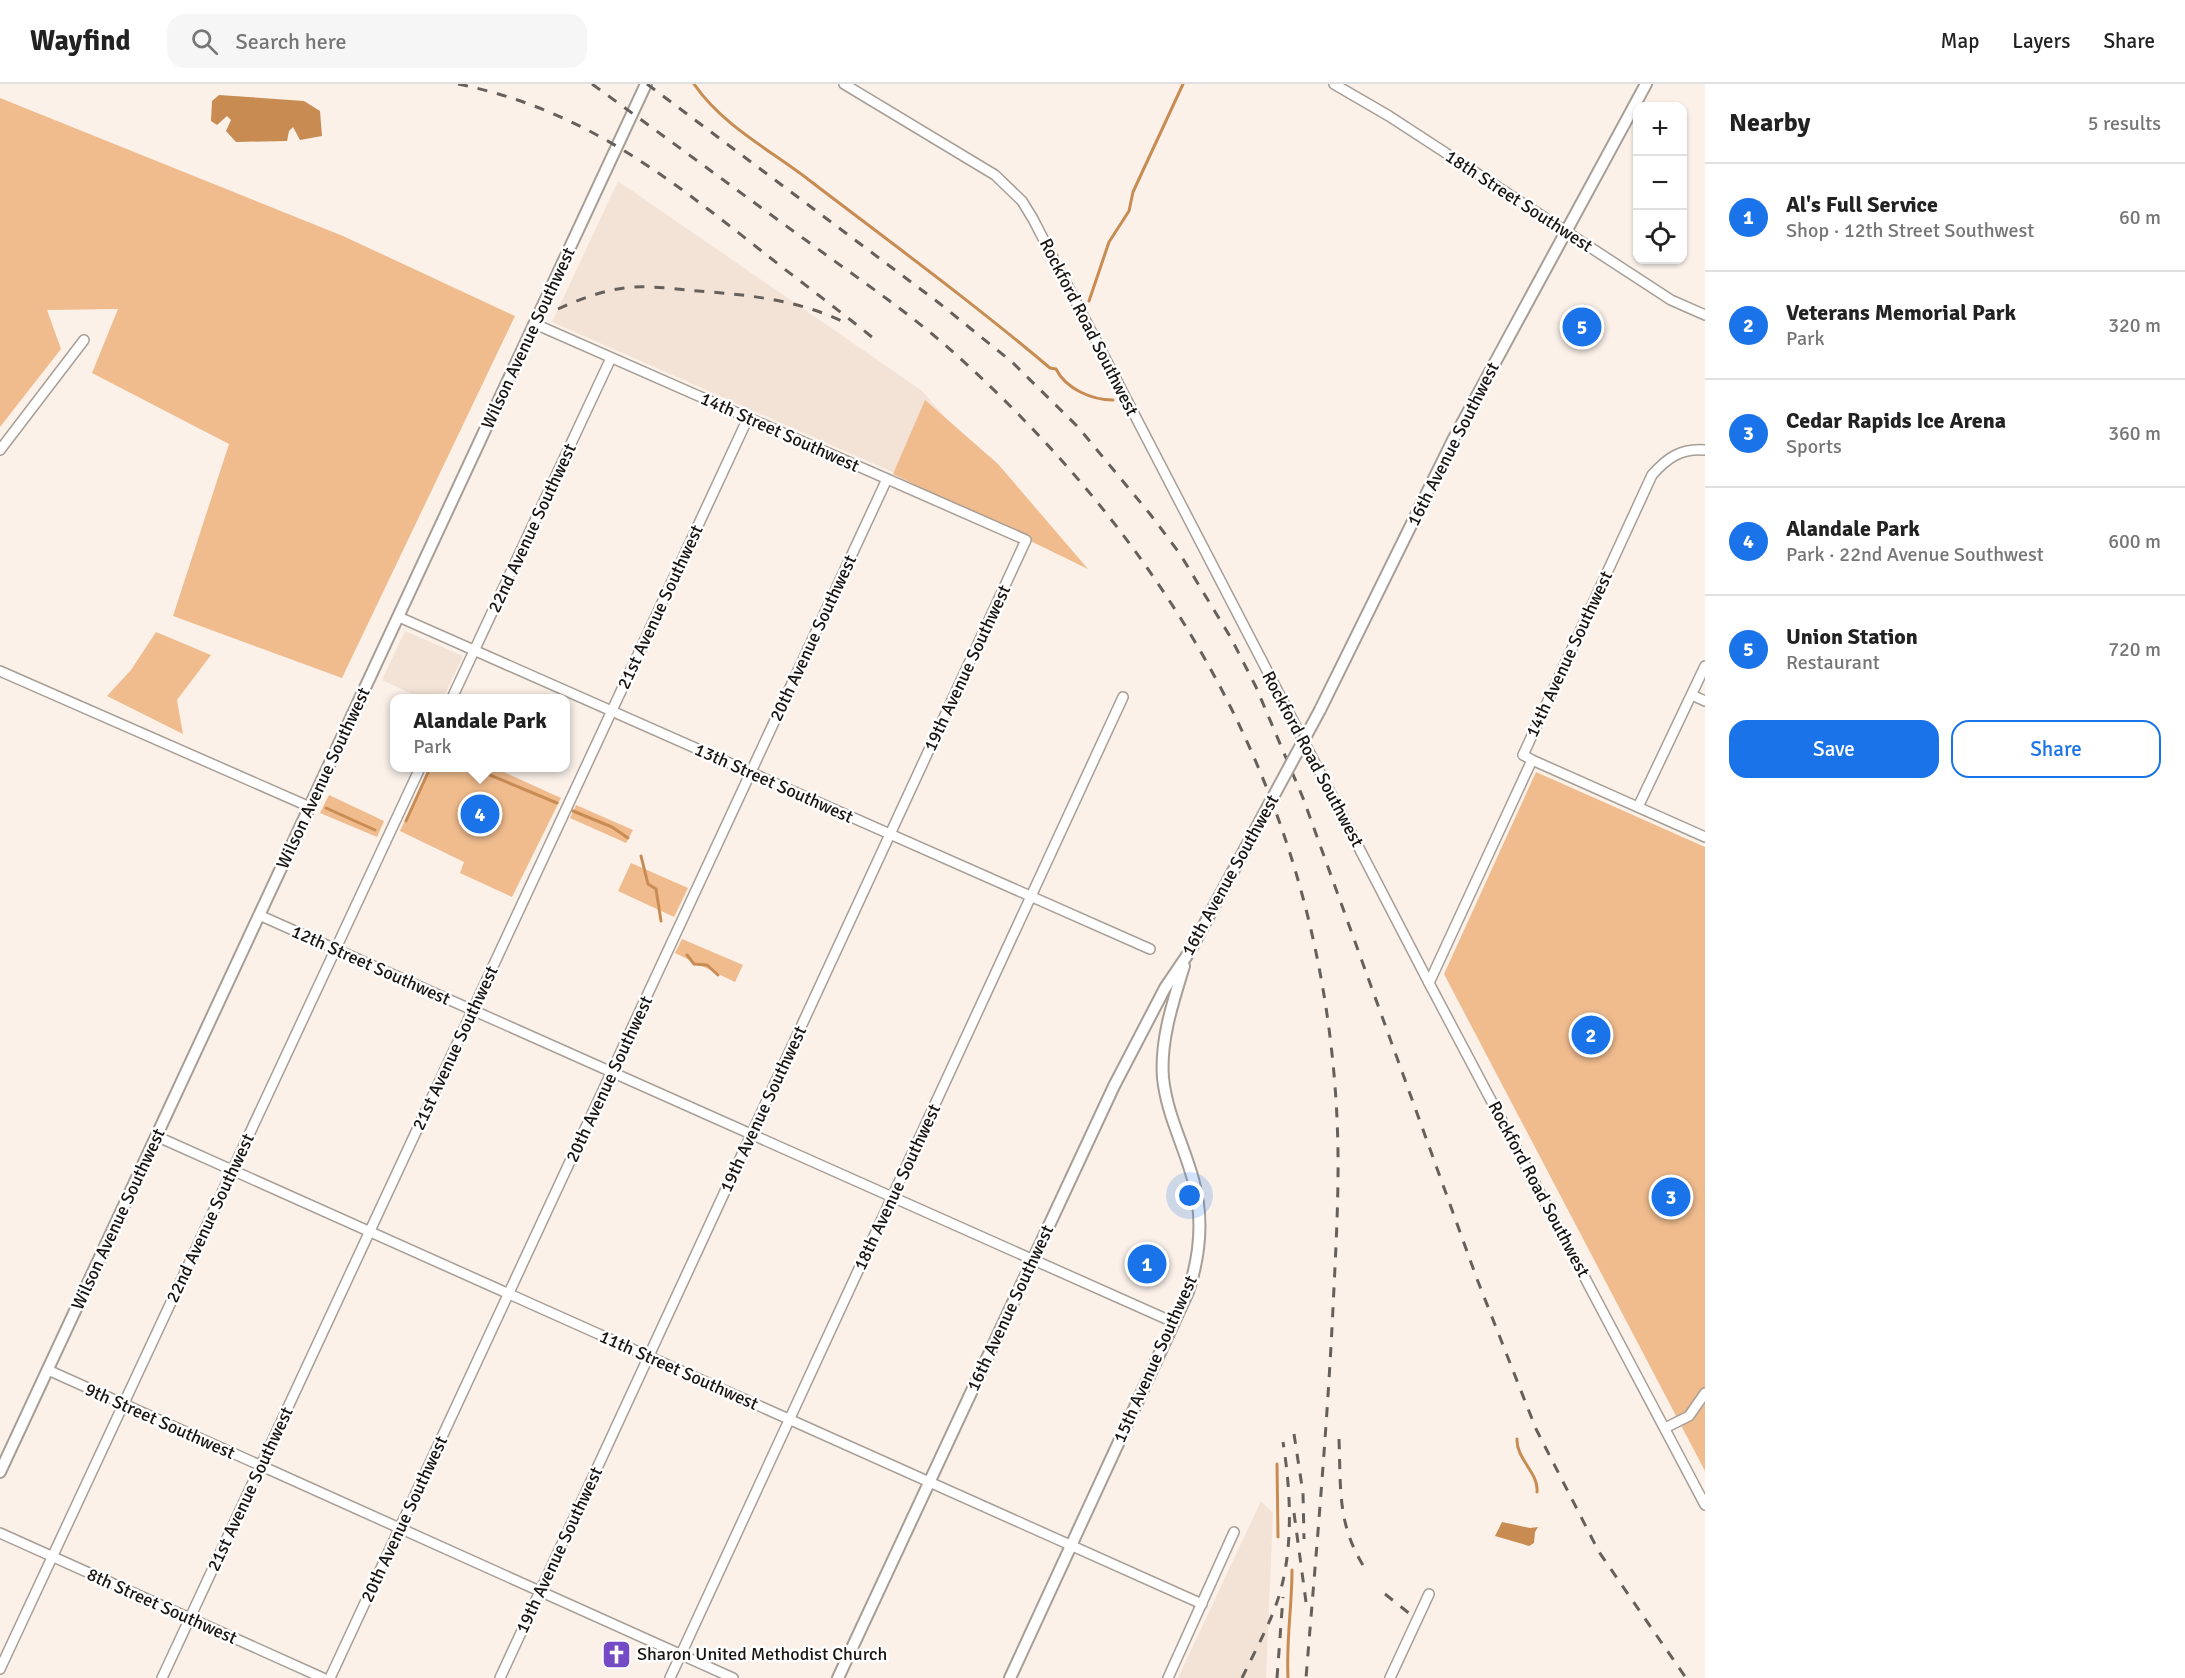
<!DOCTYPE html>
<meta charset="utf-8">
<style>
body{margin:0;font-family:Signika,sans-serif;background:#f6f6f6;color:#222}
.controls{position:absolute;right:18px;top:18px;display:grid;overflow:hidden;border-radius:12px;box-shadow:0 2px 4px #0004}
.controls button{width:54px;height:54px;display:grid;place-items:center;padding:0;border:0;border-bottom:2px solid #e0e0e0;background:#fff;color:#222;font:30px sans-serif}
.you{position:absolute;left:1190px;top:1112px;width:21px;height:21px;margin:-15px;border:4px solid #fff;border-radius:50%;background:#1a73e8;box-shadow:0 0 0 9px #1a73e833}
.badge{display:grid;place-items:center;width:39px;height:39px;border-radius:50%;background:#1a73e8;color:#fff;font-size:20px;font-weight:700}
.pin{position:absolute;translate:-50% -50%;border:3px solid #fff;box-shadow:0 2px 6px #0006}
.popup{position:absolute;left:390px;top:610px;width:180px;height:78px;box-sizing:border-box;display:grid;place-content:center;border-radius:12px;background:#fff;filter:drop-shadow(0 2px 4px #0005);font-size:20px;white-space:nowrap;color:#767676}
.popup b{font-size:22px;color:#222}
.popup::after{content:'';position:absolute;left:50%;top:100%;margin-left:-12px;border:12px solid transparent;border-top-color:#fff}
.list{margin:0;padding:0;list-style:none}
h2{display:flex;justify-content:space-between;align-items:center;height:78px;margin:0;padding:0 24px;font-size:26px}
h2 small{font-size:20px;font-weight:400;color:#767676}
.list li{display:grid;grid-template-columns:39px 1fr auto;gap:18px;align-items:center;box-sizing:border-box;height:108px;padding:0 24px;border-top:2px solid #e0e0e0}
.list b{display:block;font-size:22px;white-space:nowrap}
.list p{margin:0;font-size:20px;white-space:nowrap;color:#767676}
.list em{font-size:20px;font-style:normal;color:#767676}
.actions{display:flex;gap:12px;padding:18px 24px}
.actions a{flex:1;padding:14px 0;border:2px solid #1a73e8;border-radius:18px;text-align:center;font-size:21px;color:#1a73e8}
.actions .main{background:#1a73e8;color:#fff}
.icon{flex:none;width:33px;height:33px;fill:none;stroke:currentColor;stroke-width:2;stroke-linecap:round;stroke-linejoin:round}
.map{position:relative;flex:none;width:1705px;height:1594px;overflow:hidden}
header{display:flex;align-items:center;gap:36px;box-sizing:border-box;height:84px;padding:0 30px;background:#fff;border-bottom:2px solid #e0e0e0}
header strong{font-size:28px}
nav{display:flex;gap:33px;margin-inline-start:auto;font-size:21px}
.search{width:420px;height:54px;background:#f6f6f6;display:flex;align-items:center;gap:15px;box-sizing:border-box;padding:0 21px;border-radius:18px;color:#767676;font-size:22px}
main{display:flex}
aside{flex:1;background:#fff}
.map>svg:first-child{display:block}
</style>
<header>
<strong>Wayfind</strong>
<div class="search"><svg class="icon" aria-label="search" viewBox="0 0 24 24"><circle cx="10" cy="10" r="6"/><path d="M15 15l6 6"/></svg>Search here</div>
<nav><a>Map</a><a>Layers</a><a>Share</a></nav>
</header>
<main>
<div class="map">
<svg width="1705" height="1594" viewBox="0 0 1705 1594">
<rect width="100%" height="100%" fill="#fbf1e9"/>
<!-- built -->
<g fill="#f3e3d6">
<polygon points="618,97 921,306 1058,461 552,238"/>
<polygon points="405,547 463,572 443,614 421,614 382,596"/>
<polygon points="1261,1417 1273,1429 1266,1594 1178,1594"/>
</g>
<!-- green -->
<g fill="#f0bc8e">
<polygon points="0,14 343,152 515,232 342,594 173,532 229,360 92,289 118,225 47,226 61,265 0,343"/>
<polygon points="925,316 998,380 1088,485 893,390"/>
<polygon points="156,548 211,571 177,616 183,650 107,612 131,586"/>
<polygon points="429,684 495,684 561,714 512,813 460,789 464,778 400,747"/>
<polygon points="1536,688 1705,763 1705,1387 1444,890"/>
<polygon points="329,711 384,737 377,753 320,729"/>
<polygon points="576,721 633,746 626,759 570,734"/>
<polygon points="631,779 688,804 674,833 618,807"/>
<polygon points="682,855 743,881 735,898 675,869"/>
</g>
<!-- water -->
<g fill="#c88c53">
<polygon points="219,11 304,17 320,27 322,52 300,56 293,43 289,47 287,57 236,58 226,47 231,36 227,32 217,41 211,37 212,17"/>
<polygon points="1502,1438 1530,1444 1538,1443 1535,1448 1534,1459 1529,1462 1495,1452"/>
</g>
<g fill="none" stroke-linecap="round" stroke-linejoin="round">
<!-- stream -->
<g stroke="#c88c53" stroke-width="3">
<path d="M694,0C722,41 770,66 809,96C890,158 972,218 1050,284L1056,285C1066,305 1092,316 1113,316"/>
<polyline points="1089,217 1109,158 1129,127 1133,108 1183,0"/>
<polyline points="473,684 557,719"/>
<polyline points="326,724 375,746"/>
<polyline points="573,727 612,743 628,754"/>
<polyline points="406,737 430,684"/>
<polyline points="641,772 648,800 656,805 661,837"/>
<polyline points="687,871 694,880 707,881 718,891"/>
<path d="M1517,1355C1516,1375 1539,1389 1537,1408"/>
<polyline points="1277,1380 1278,1453"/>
<path d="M1288,1594C1286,1557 1292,1523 1292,1486"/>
</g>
<defs>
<g id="minor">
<polyline points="844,0 995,91 1022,117 1033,135 1429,899 1705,1421"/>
<polyline points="1334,0 1389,32 1671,216 1705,231"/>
<polyline points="0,366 84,256"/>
<polyline points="399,533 1150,865"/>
<polyline points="0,587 310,723"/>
<polyline points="1692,611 1705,617"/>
<polyline points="452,614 611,274"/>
<polyline points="1532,676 1705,753"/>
<polyline points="1638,723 1705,582"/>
<polyline points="259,831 1173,1238"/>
<path d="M1429,899L1532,676L1523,671L1652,391C1667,374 1681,364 1705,366"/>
<polyline points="156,1052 1202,1520"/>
<polyline points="48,1286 733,1594"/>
<polyline points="1665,1344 1689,1332 1705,1309"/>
<polyline points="0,1449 323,1594"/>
<polyline points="0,1585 420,684"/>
<polyline points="162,1594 748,334"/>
<polyline points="330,1594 887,395"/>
<polyline points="500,1594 1026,456 535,240"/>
<polyline points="670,1594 1123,613"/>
<polyline points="1168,1594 1234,1448"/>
<polyline points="1390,1594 1429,1510"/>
</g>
<g id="major">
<polyline points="1320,626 1453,356 1646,0"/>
<polyline points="0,1388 646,0"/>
<polyline points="838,1594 1114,1002 1165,904 1188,870"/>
<path d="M1010,1594L1188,1208C1200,1172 1204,1137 1194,1099C1185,1063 1167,1032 1163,994C1160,956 1173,918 1184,882"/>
</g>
</defs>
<!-- minor casing -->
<use href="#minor" stroke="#a79e96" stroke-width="12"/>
<!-- major casing -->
<use href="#major" stroke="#a79e96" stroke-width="14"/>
<!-- minor -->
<use href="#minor" stroke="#fff" stroke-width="9"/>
<!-- major -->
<use href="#major" stroke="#fff" stroke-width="10"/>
<!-- rail -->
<g stroke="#66605c" stroke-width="3" stroke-dasharray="10 10" stroke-linecap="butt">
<path d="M458,0C581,25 663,89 759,165C798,196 839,226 878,258"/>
<path d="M592,0C664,52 735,105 807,157C853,191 901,223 944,260C1176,464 1322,721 1337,1034C1340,1097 1336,1161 1333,1224C1327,1347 1316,1471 1306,1594"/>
<polyline points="647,0 939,219 1012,278 1078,343 1150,430 1180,470 1231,554 1256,603 1303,714 1477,1195 1536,1345 1599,1468 1686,1594"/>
<path d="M558,225C582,214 607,205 633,203C654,202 677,205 698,207C750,211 799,216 846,239"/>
<polyline points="1294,1350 1303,1409 1304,1455"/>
<path d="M1339,1355C1341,1409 1337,1443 1368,1489"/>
<polyline points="1294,1429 1306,1518"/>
<polyline points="1385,1510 1410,1530"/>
<path d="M1242,1594C1254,1569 1268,1544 1277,1518C1294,1469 1291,1408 1283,1358"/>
<polyline points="1277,1594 1283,1513"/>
</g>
<defs>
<polyline id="major-bridge" points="1191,865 1320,626"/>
</defs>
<!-- major-bridge casing -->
<use href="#major-bridge" stroke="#a79e96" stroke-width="14" stroke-linecap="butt"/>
<!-- major-bridge -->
<use href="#major-bridge" stroke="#fff" stroke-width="10"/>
</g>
<!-- icons -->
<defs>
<symbol id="church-square" viewBox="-11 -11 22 22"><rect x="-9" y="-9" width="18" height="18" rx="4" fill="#744bc4" stroke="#fff"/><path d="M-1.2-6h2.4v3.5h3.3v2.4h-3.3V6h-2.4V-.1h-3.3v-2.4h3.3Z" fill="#fff"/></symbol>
</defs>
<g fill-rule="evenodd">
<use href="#church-square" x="600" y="1554" width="33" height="33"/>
</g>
<g text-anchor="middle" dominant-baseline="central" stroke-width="5" stroke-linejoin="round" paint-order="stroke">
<!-- street labels -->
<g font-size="18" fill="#191513" stroke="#fff">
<text transform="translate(1519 117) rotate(33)">18th Street Southwest</text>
<text transform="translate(1089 243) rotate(63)">Rockford Road Southwest</text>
<text transform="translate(528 254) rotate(-65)">Wilson Avenue Southwest</text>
<text transform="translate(780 348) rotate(24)">14th Street Southwest</text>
<text transform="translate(1453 360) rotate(-63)">16th Avenue Southwest</text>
<text transform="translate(532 444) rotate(-65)">22nd Avenue Southwest</text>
<text transform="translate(660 523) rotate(-65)">21st Avenue Southwest</text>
<text transform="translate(813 554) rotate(-65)">20th Avenue Southwest</text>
<text transform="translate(1569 570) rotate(-65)">14th Avenue Southwest</text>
<text transform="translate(967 584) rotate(-65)">19th Avenue Southwest</text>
<text transform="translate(1313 675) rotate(62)">Rockford Road Southwest</text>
<text transform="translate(323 694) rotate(-65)">Wilson Avenue Southwest</text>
<text transform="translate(774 699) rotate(24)">13th Street Southwest</text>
<text transform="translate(1230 791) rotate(-61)">16th Avenue Southwest</text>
<text transform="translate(371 881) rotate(24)">12th Street Southwest</text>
<text transform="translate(455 964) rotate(-65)">21st Avenue Southwest</text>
<text transform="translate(609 995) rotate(-65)">20th Avenue Southwest</text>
<text transform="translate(763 1025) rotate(-65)">19th Avenue Southwest</text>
<text transform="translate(897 1103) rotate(-65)">18th Avenue Southwest</text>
<text transform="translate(1539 1105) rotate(62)">Rockford Road Southwest</text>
<text transform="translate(210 1134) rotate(-65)">22nd Avenue Southwest</text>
<text transform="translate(118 1135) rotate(-65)">Wilson Avenue Southwest</text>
<text transform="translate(1010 1224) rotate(-65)">16th Avenue Southwest</text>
<text transform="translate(1155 1275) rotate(-66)">15th Avenue Southwest</text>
<text transform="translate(679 1286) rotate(24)">11th Street Southwest</text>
<text transform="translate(160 1337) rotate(24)">9th Street Southwest</text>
<text transform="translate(250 1405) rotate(-65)">21st Avenue Southwest</text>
<text transform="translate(404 1435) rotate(-65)">20th Avenue Southwest</text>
<text transform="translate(559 1466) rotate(-65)">19th Avenue Southwest</text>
<text transform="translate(162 1522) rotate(24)">8th Street Southwest</text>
</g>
<!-- poi labels -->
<g font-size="18" fill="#191513" stroke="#fff" text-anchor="start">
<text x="637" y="1570">Sharon United Methodist Church</text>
</g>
</g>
</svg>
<div class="controls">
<button>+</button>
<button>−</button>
<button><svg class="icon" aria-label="locate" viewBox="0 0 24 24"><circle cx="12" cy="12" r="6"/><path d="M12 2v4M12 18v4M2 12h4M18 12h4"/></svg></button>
</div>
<div class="you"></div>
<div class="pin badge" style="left:1147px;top:1180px">1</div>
<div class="pin badge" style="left:1591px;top:951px">2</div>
<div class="pin badge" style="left:1671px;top:1113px">3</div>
<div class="pin badge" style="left:480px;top:730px">4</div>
<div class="popup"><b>Alandale Park</b>Park</div>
<div class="pin badge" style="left:1582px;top:243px">5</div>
</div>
<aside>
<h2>Nearby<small>5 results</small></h2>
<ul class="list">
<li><span class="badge">1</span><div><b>Al's Full Service</b><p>Shop · 12th Street Southwest</p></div><em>60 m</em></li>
<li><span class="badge">2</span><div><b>Veterans Memorial Park</b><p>Park</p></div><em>320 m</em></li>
<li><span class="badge">3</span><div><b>Cedar Rapids Ice Arena</b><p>Sports</p></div><em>360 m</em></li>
<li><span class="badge">4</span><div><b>Alandale Park</b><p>Park · 22nd Avenue Southwest</p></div><em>600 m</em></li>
<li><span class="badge">5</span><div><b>Union Station</b><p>Restaurant</p></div><em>720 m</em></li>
</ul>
<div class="actions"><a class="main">Save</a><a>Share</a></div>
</aside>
</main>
